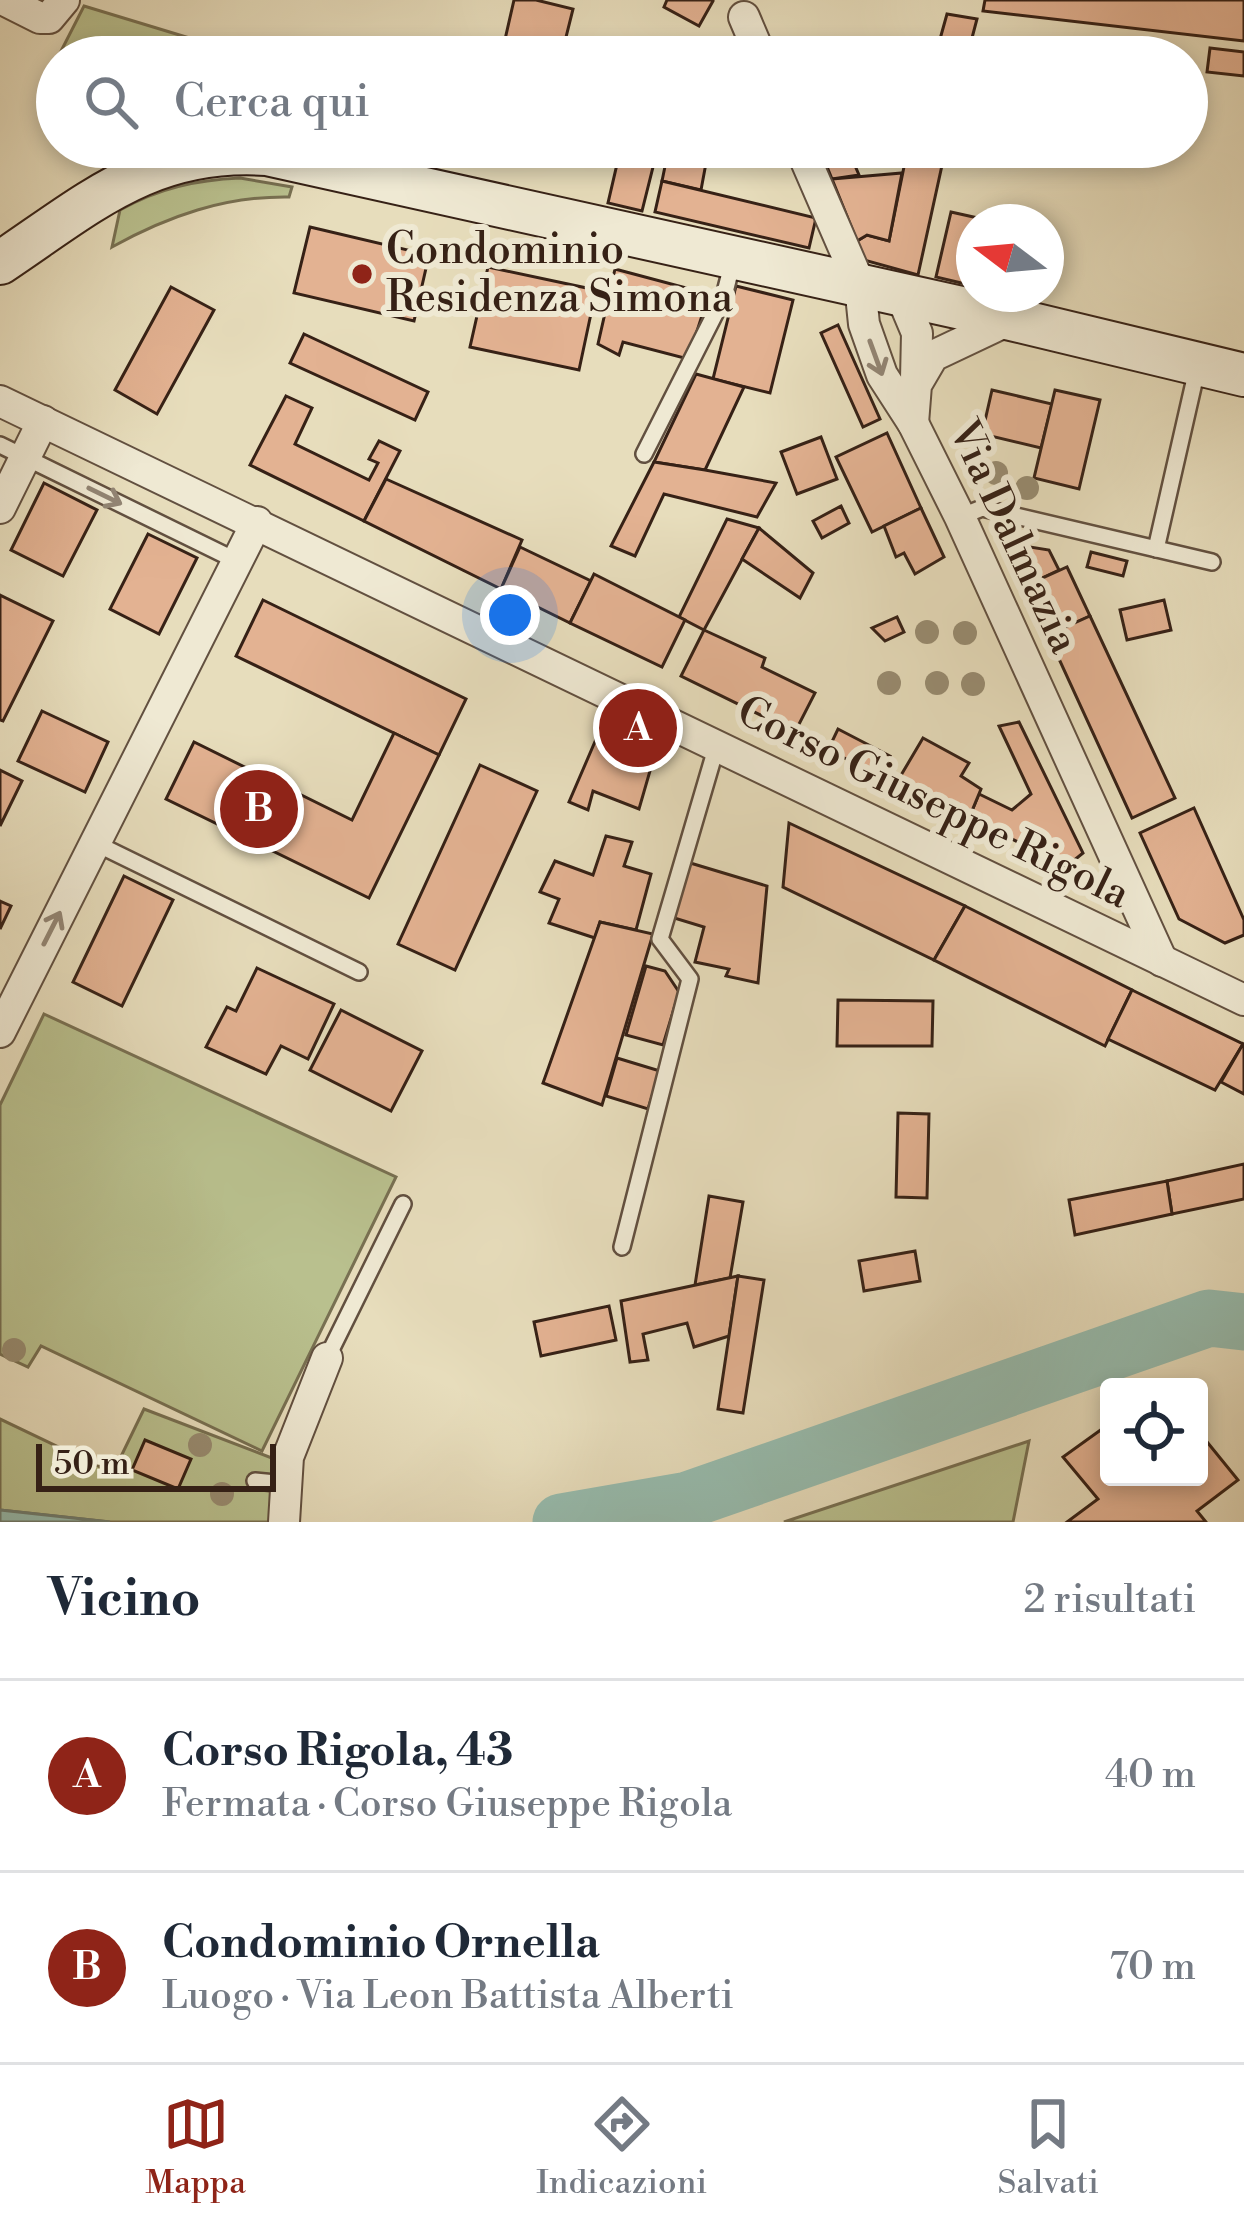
<!DOCTYPE html>
<html lang="it">
<meta charset="utf-8">
<style>
body{margin:0;font-family:"Libre Bodoni",serif;background:#f2f2f3;color:#1f2937}
.controls{position:absolute;right:36px;bottom:36px;display:grid;overflow:hidden;border-radius:12px;box-shadow:0 6px 18px #0003}
.controls button{width:108px;height:108px;display:grid;place-items:center;padding:0;border:0;border-bottom:3px solid #e0e1e3;background:#fff;color:#1f2937;font:60px sans-serif}
.compass{position:absolute;left:956px;top:204px;width:108px;height:108px;border-radius:50%;background:#fff;box-shadow:0 6px 18px #0003;rotate:286deg}
.scale{position:absolute;left:36px;bottom:30px;width:240px;box-sizing:border-box;padding-left:12px;border:6px solid #362116;border-top:0;font-size:33px;line-height:42px;white-space:nowrap;color:#362116;-webkit-text-stroke:9px #efe9d3;paint-order:stroke}
.you{position:absolute;left:510px;top:615px;width:42px;height:42px;margin:-30px;border:9px solid #fff;border-radius:50%;background:#1a73e8;box-shadow:0 0 0 18px #1a73e833}
.badge{display:grid;place-items:center;width:78px;height:78px;border-radius:50%;background:#8f2418;color:#fff;font-size:39px;font-weight:700}
.pin{position:absolute;translate:-50% -50%;border:6px solid #fff;box-shadow:0 3px 12px #0006}
.list{margin:0;padding:0;list-style:none}
h2{display:flex;justify-content:space-between;align-items:center;height:156px;margin:0;padding:0 48px;font-size:51px}
h2 small{font-size:39px;font-weight:400;color:#747a83}
.list li{display:grid;grid-template-columns:78px 1fr auto;gap:36px;align-items:center;box-sizing:border-box;height:192px;padding:0 48px;border-top:3px solid #e0e1e3}
.list b{display:block;font-size:45px;white-space:nowrap}
.list p{margin:0;font-size:39px;white-space:nowrap;color:#747a83}
.list em{font-size:39px;font-style:normal;color:#747a83}
.icon{flex:none;width:66px;height:66px;fill:none;stroke:currentColor;stroke-width:2;stroke-linecap:round;stroke-linejoin:round}
.map{position:relative;flex:none;width:1244px;height:1522px;overflow:hidden}
.search{position:absolute;background:#fff;box-shadow:0 6px 18px #0003;left:36px;right:36px;top:36px;height:132px;display:flex;align-items:center;gap:30px;box-sizing:border-box;padding:0 42px;border-radius:66px;color:#747a83;font-size:45px}
.sheet{height:540px;background:#fff}
nav{display:flex;justify-content:space-around;align-items:center;box-sizing:border-box;height:168px;border-top:3px solid #e0e1e3;background:#fff;font-size:33px;color:#747a83}
nav a{display:grid;justify-items:center;gap:6px}
nav .on{color:#8f2418}
.map>svg:first-child{display:block}
</style>
<div class="map">
<svg width="1244" height="1522" viewBox="0 0 1244 1522">
<rect width="100%" height="100%" fill="#e7ddbc"/>
<filter id="stains"><feTurbulence type="fractalNoise" baseFrequency=".00167" numOctaves="4"/><feColorMatrix values="0 0 0 0 .2 0 0 0 0 .09 0 0 0 0 .02 0 0 0 .5 -.17"/></filter>
<radialGradient id="worn" r=".72"><stop offset=".6" stop-color="#630" stop-opacity="0"/><stop offset="1" stop-color="#630" stop-opacity=".3"/></radialGradient>
<!-- green -->
<g fill="#b9c08e" stroke="#787052" stroke-width="3">
<polygon points="84,6 252,57 58,57"/>
<path d="M240,178L292,187L289,197C225,196 168,216 112,247L120,210C159,188 196,180 240,178Z"/>
<polygon points="44,1014 396,1177 262,1451 41,1346 28,1367 0,1354 0,1105"/>
<polygon points="144,1409 277,1460 270,1522 110,1522 0,1510 0,1419 113,1473"/>
<polygon points="1029,1441 1013,1522 784,1522"/>
</g>
<!-- water -->
<polygon fill="#97bcae" stroke="#707e71" stroke-width="3" points="0,1510 110,1522 0,1522"/>
<g fill="none" stroke-linecap="round" stroke-linejoin="round">
<!-- river -->
<polyline stroke="#97bcae" stroke-width="57" points="561,1522 688,1500 1209,1318 1244,1322"/>
</g>
<!-- building -->
<g fill="#e3b292" stroke="#362116" stroke-width="3">
<polygon points="514,0 536,0 573,9 561,57 501,57"/>
<polygon points="667,0 712,0 713,1 699,26 664,7"/>
<polygon points="985,0 1244,0 1244,41 983,11"/>
<polygon points="947,14 977,19 967,57 935,57"/>
<polygon points="1210,48 1244,52 1244,76 1207,72"/>
<polygon points="621,147 658,147 642,211 608,203"/>
<polygon points="669,147 709,147 701,190 662,181"/>
<polygon points="819,147 847,147 859,175 832,179"/>
<polygon points="908,147 946,147 918,275 853,257 857,241 867,235 889,241"/>
<polygon points="902,173 889,241 867,235 857,241 832,179"/>
<polygon points="662,181 816,218 809,248 655,212"/>
<polygon points="951,212 996,222 974,222 974,286 936,277"/>
<polygon points="310,227 429,255 414,321 294,293"/>
<polygon points="488,267 596,290 579,370 470,347"/>
<polygon points="615,269 709,294 688,359 623,342 619,355 598,344"/>
<polygon points="736,286 793,300 770,393 713,379"/>
<polygon points="171,287 214,310 157,414 115,390"/>
<polygon points="838,325 880,419 863,427 821,333"/>
<polygon points="304,334 428,392 415,420 290,363"/>
<polygon points="696,374 744,387 705,470 654,462"/>
<polygon points="992,390 1052,404 1041,448 982,434"/>
<polygon points="1055,390 1100,400 1079,489 1034,478"/>
<polygon points="286,396 312,408 295,444 369,480 378,463 369,459 379,441 400,451 364,521 250,465"/>
<polygon points="887,433 921,508 872,532 836,457"/>
<polygon points="821,437 837,479 797,494 781,452"/>
<polygon points="654,462 705,470 776,483 757,517 664,494 635,556 611,546"/>
<polygon points="386,479 522,540 501,589 364,521"/>
<polygon points="44,483 97,510 63,576 11,550"/>
<polygon points="841,506 849,523 822,538 813,521"/>
<polygon points="921,508 944,557 915,574 904,553 896,557 884,526"/>
<polygon points="727,519 759,528 704,630 679,617"/>
<polygon points="759,528 813,573 800,598 742,559"/>
<polygon points="148,534 197,558 159,634 110,609"/>
<polygon points="1005,543 1049,550 1059,570 1025,586"/>
<polygon points="520,547 591,581 570,623 501,589"/>
<polygon points="1091,552 1127,561 1123,576 1087,567"/>
<polygon points="1067,567 1090,616 1048,635 1025,586"/>
<polygon points="594,574 685,620 662,667 570,623"/>
<polygon points="0,595 53,621 3,721 0,720"/>
<polygon points="263,600 466,699 439,755 236,656"/>
<polygon points="1164,600 1171,630 1127,640 1120,610"/>
<polygon points="1090,616 1175,798 1132,818 1048,635"/>
<polygon points="897,617 904,632 885,641 872,628"/>
<polygon points="704,630 765,658 762,667 815,693 795,732 681,676"/>
<polygon points="42,711 108,742 85,792 18,761"/>
<polygon points="1019,722 1083,853 1067,866 969,818 979,794 1012,810 1031,794 999,726"/>
<polygon points="838,729 890,756 879,775 828,750"/>
<polygon points="600,730 654,757 639,809 593,791 588,810 569,802"/>
<polygon points="394,733 439,755 369,898 166,799 194,742 352,820"/>
<polygon points="923,738 969,763 961,776 981,789 969,818 897,782"/>
<polygon points="480,765 537,791 455,970 398,944"/>
<polygon points="0,770 22,781 0,826"/>
<polygon points="1194,808 1244,920 1244,935 1225,943 1179,919 1140,833"/>
<polygon points="789,823 965,906 934,960 783,887"/>
<polygon points="606,836 632,842 624,866 651,874 636,930 600,922 595,938 549,923 559,899 540,892 555,861 593,875"/>
<polygon points="687,862 767,886 758,983 726,976 729,969 695,962 704,927 671,917"/>
<polygon points="124,876 173,900 122,1006 73,982"/>
<polygon points="0,901 11,906 0,929"/>
<polygon points="965,906 1132,990 1105,1046 934,960"/>
<polygon points="600,922 653,934 602,1105 543,1083"/>
<polygon points="646,966 665,971 679,992 663,1045 626,1035"/>
<polygon points="257,968 334,1004 308,1059 281,1046 266,1074 206,1047 227,1007 236,1011"/>
<polygon points="1132,990 1243,1044 1215,1090 1108,1039"/>
<polygon points="838,1000 933,1001 932,1046 837,1046"/>
<polygon points="341,1010 422,1051 391,1111 310,1070"/>
<polygon points="1243,1044 1244,1045 1244,1094 1221,1082"/>
<polygon points="617,1058 660,1071 648,1109 606,1096"/>
<polygon points="898,1113 929,1114 927,1198 896,1197"/>
<polygon points="1244,1164 1244,1199 1172,1214 1167,1181"/>
<polygon points="1167,1181 1172,1214 1075,1235 1069,1200"/>
<polygon points="709,1196 743,1202 730,1278 695,1285"/>
<polygon points="915,1251 920,1281 864,1291 859,1261"/>
<polygon points="738,1276 729,1336 694,1347 687,1323 643,1334 648,1360 630,1362 621,1301"/>
<polygon points="738,1276 764,1280 743,1413 718,1409"/>
<polygon points="609,1306 616,1340 541,1356 534,1322"/>
<polygon points="1109,1424 1109,1477 1199,1477 1199,1432 1238,1480 1197,1511 1206,1522 1067,1522 1098,1499 1063,1457"/>
<polygon points="145,1440 191,1459 178,1489 132,1470"/>
</g>
<g fill="none" stroke-linecap="round" stroke-linejoin="round">
<defs>
<g id="lane">
<polyline points="0,445 237,561"/>
<polyline points="644,454 724,296 733,261"/>
<polyline points="960,517 982,508 1212,562"/>
<polyline points="1156,549 1198,365"/>
<polyline points="95,843 359,972"/>
<polyline points="622,1247 690,979 660,939 717,745"/>
<polyline points="327,1358 403,1204"/>
<polyline points="255,1481 286,1484"/>
</g>
<g id="street">
<polyline points="4,0 40,18 49,18 64,0"/>
<polyline points="744,17 761,57"/>
<polyline points="800,147 860,285 864,324 882,375 913,423 960,517 1162,961"/>
<polyline points="901,295 917,333 916,379"/>
<polyline points="0,401 1244,1000"/>
<polyline points="913,423 916,385 933,356 1011,319"/>
<polyline points="0,508 43,421"/>
<polyline points="0,1032 257,522"/>
<polyline points="284,1522 288,1457 327,1358"/>
</g>
<path id="secondary" d="M0,263C90,203 151,146 267,154L1011,319L1244,375"/>
</defs>
<!-- lane casing -->
<use href="#lane" stroke="#625040" stroke-width="20"/>
<!-- street casing -->
<use href="#street" stroke="#625040" stroke-width="34"/>
<!-- secondary casing -->
<use href="#secondary" stroke="#362116" stroke-width="46"/>
<!-- lane -->
<use href="#lane" stroke="#efe9d3" stroke-width="15"/>
<!-- street -->
<use href="#street" stroke="#efe9d3" stroke-width="30"/>
<!-- secondary -->
<use href="#secondary" stroke="#efe9d3" stroke-width="42"/>
</g>
<!-- trees -->
<g fill="#988c71">
<circle cx="996" cy="473" r="12"/>
<circle cx="1027" cy="488" r="12"/>
<circle cx="927" cy="632" r="12"/>
<circle cx="965" cy="633" r="12"/>
<circle cx="889" cy="683" r="12"/>
<circle cx="937" cy="683" r="12"/>
<circle cx="973" cy="684" r="12"/>
<circle cx="14" cy="1350" r="12"/>
<circle cx="200" cy="1445" r="12"/>
<circle cx="222" cy="1494" r="12"/>
</g>
<!-- one-way arrows -->
<defs><path id="oneway-shaft" d="M-6 0H5M1.5-3L5.5 0L1.5 3" fill="none" stroke-width="1.6" stroke-linecap="round" stroke-linejoin="round" transform="scale(3)"/></defs>
<g stroke="#928574">
<use href="#oneway-shaft" transform="translate(876 358) rotate(70)"/>
<use href="#oneway-shaft" transform="translate(105 496) rotate(26)"/>
<use href="#oneway-shaft" transform="translate(52 928) rotate(-63)"/>
</g>
<!-- markers -->
<circle fill="#8f2418" stroke="#efe9d3" stroke-width="4.5" cx="362" cy="274" r="12"/>
<g text-anchor="middle" dominant-baseline="central" stroke-width="12" stroke-linejoin="round" paint-order="stroke">
<!-- poi labels -->
<g font-size="42" fill="#362116" stroke="#efe9d3" text-anchor="start">
<text x="386" y="250">Condominio<tspan x="386" dy="48">Residenza Simona</tspan></text>
</g>
<!-- street labels -->
<g font-size="42" fill="#362116" stroke="#efe9d3">
<text transform="translate(1013 537) rotate(65)">Via Dalmazia</text>
<text transform="translate(933 803) rotate(26)">Corso Giuseppe Rigola</text>
</g>
</g>
<rect width="100%" height="100%" filter="url(#stains)"/>
<rect width="100%" height="100%" fill="url(#worn)"/>
</svg>
<div class="controls">
<button><svg class="icon" aria-label="locate" viewBox="0 0 24 24"><circle cx="12" cy="12" r="6"/><path d="M12 2v4M12 18v4M2 12h4M18 12h4"/></svg></button>
</div>
<svg class="compass" viewBox="-18 -18 36 36"><path d="M0-13l5 13h-10z" fill="#e53935"/><path d="M0 13l5-13h-10z" fill="#747a83"/></svg>
<div class="scale">50 m</div>
<div class="you"></div>
<div class="pin badge" style="left:638px;top:728px">A</div>
<div class="pin badge" style="left:259px;top:809px">B</div>
<div class="search"><svg class="icon" aria-label="search" viewBox="0 0 24 24"><circle cx="10" cy="10" r="6"/><path d="M15 15l6 6"/></svg>Cerca qui</div>
</div>
<section class="sheet">
<h2>Vicino<small>2 risultati</small></h2>
<ul class="list">
<li><span class="badge">A</span><div><b>Corso Rigola, 43</b><p>Fermata · Corso Giuseppe Rigola</p></div><em>40 m</em></li>
<li><span class="badge">B</span><div><b>Condominio Ornella</b><p>Luogo · Via Leon Battista Alberti</p></div><em>70 m</em></li>
</ul>
</section>
<nav>
<a class="on"><svg class="icon" aria-label="map" viewBox="0 0 24 24"><path d="M3 6l6-2 6 2 6-2v14l-6 2-6-2-6 2zM9 4v14M15 6v14"/></svg>Mappa</a>
<a><svg class="icon" aria-label="directions" viewBox="0 0 24 24"><path d="M12 3l9 9-9 9-9-9zM9 14v-3h6M13 9l2 2-2 2"/></svg>Indicazioni</a>
<a><svg class="icon" aria-label="saved" viewBox="0 0 24 24"><path d="M7 4h10v16l-5-4-5 4z"/></svg>Salvati</a>
</nav>
